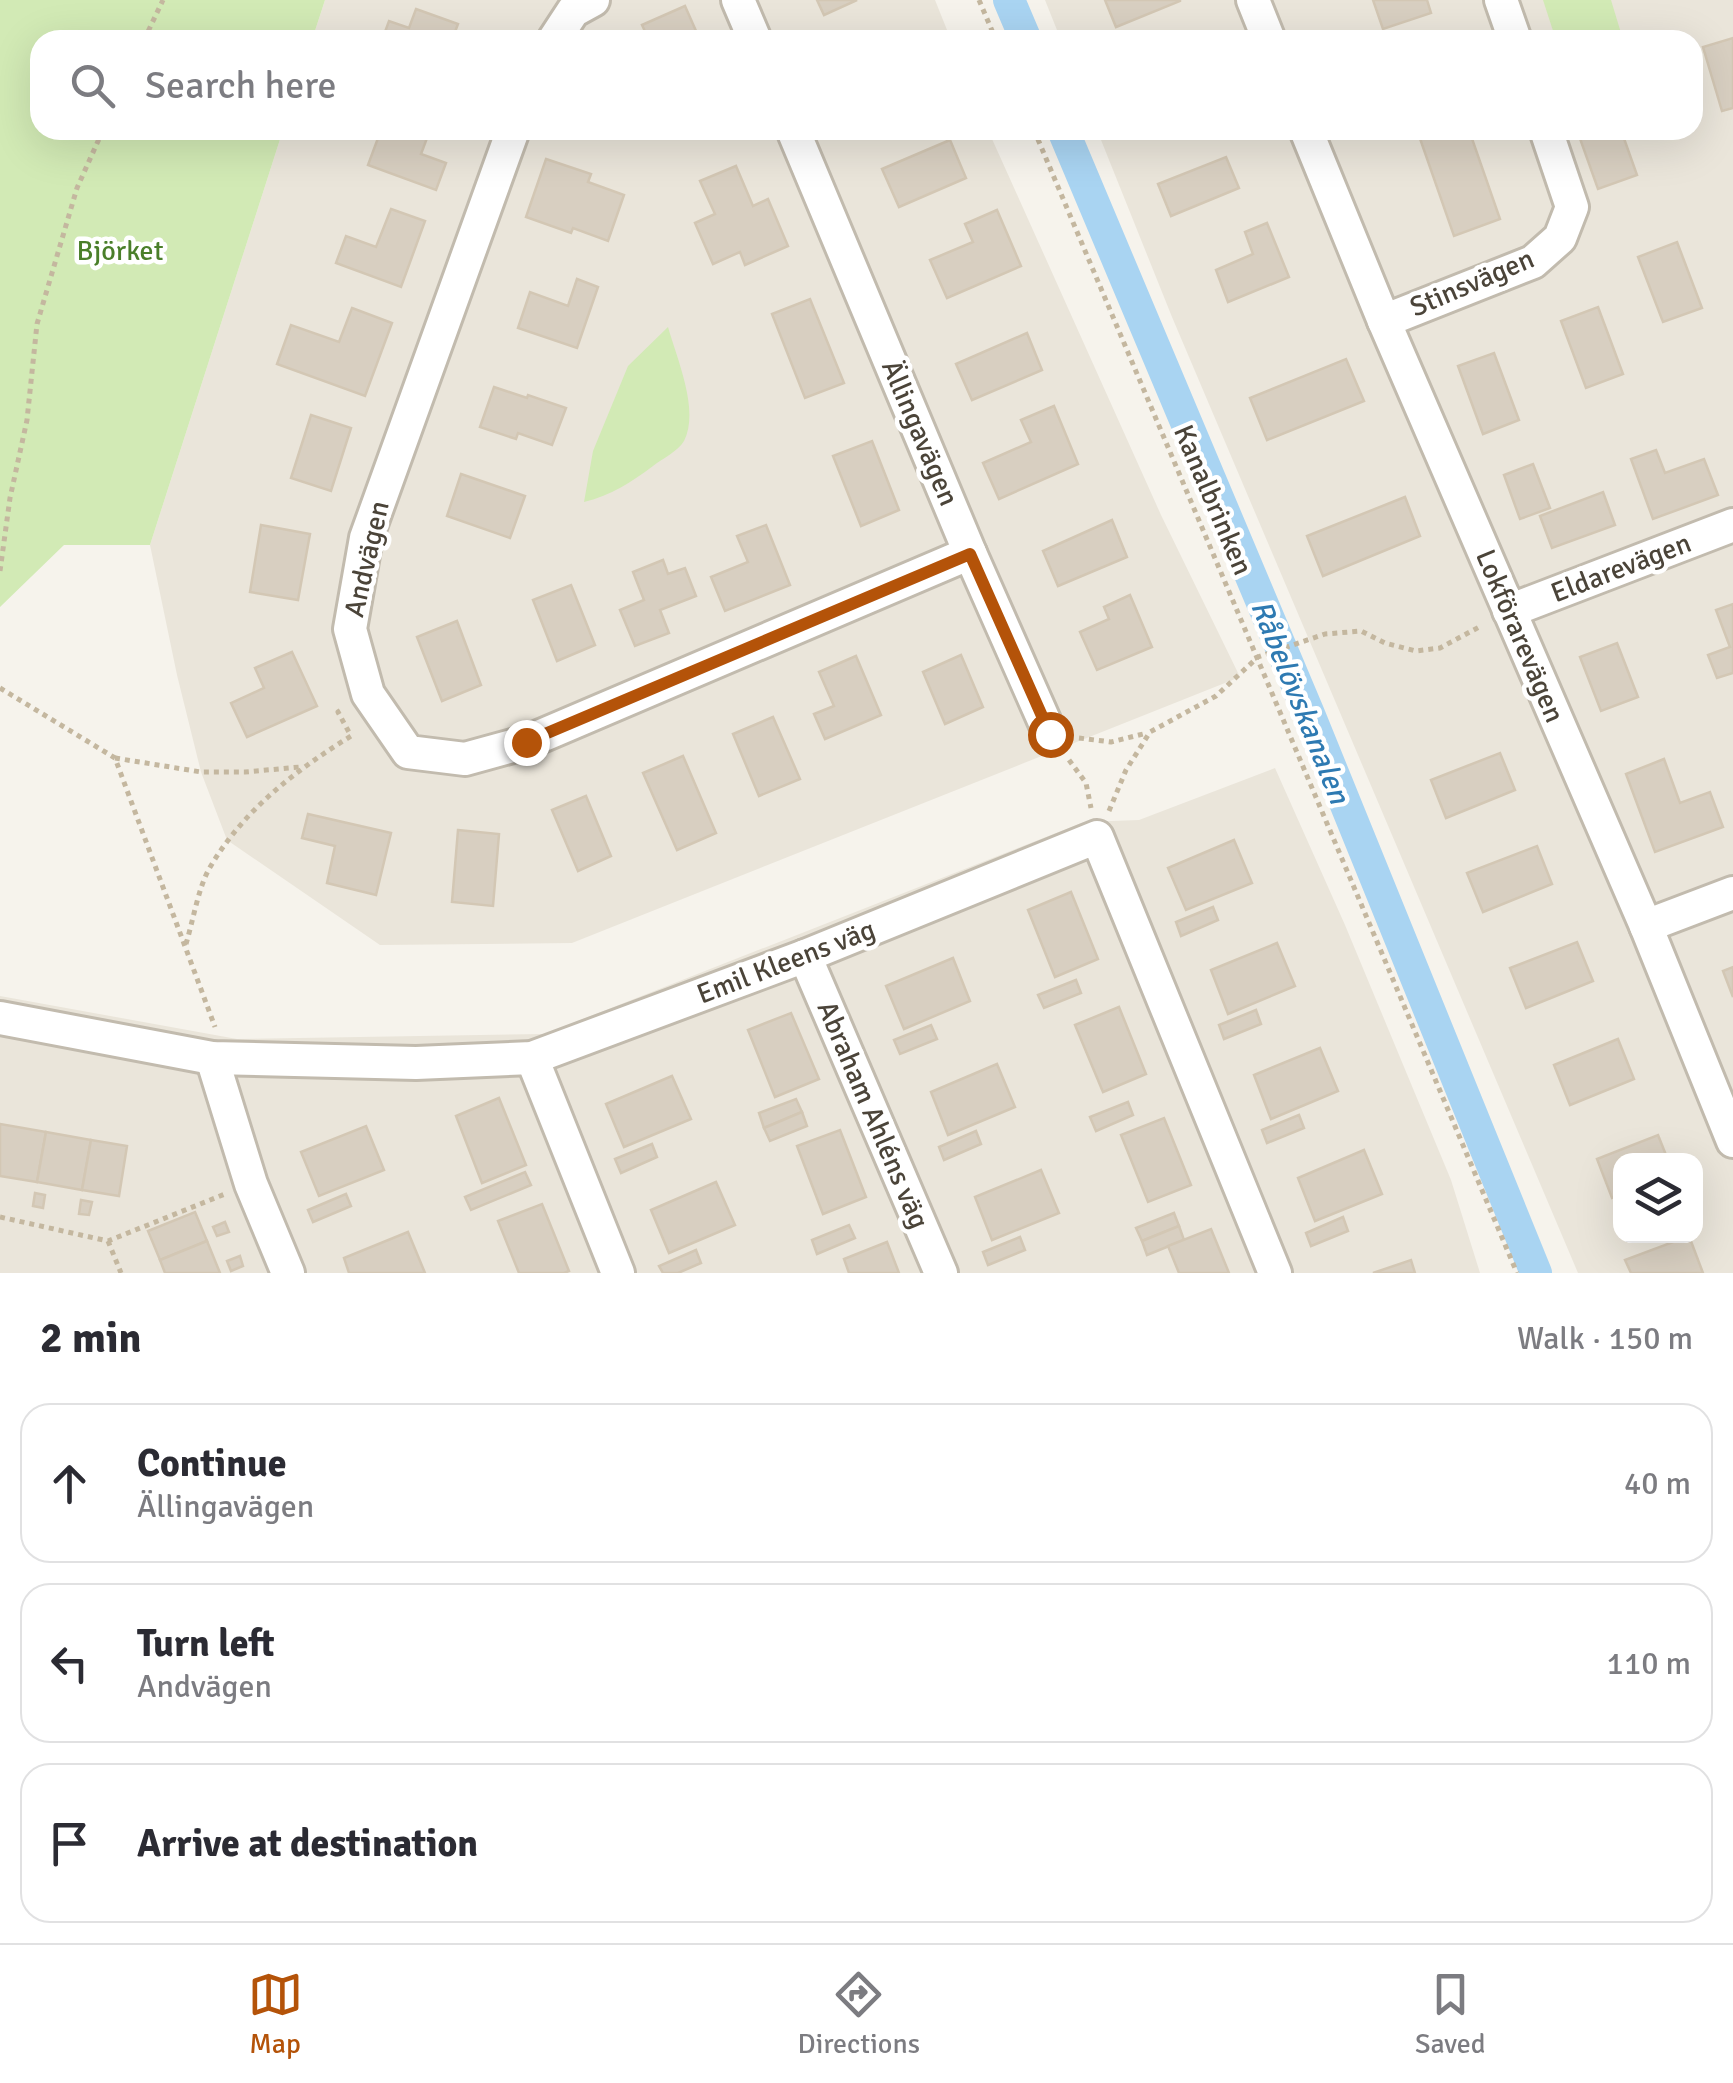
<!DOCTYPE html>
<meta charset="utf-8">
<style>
body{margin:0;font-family:Signika,sans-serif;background:#f7f7f7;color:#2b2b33}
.controls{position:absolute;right:30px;bottom:30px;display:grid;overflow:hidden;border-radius:20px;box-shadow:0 10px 40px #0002}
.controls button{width:90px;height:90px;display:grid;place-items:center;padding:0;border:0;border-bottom:2px solid #e1e1e2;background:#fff;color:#2b2b33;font:50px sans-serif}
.stop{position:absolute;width:30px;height:30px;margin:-22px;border:8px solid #b45309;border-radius:50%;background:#fff}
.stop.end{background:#b45309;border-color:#fff;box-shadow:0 2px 10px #0008}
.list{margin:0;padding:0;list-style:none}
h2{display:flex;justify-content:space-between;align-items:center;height:130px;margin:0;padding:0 40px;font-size:42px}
h2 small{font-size:32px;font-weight:400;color:#7c7c81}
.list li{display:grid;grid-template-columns:65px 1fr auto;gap:30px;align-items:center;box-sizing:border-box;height:160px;margin:0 20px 20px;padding:0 20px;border:2px solid #e1e1e2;border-radius:30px}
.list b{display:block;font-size:38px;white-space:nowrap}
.list p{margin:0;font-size:32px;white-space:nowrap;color:#7c7c81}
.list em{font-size:32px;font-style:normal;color:#7c7c81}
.icon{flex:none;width:55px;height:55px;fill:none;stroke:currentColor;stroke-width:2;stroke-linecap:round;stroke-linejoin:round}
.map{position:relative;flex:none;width:1733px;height:1273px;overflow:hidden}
.search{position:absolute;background:#fff;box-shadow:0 10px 40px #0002;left:30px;right:30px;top:30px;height:110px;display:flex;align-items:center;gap:25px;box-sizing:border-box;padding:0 35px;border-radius:30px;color:#7c7c81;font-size:38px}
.sheet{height:670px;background:#fff}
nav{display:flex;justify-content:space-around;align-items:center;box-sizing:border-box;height:140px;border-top:2px solid #e1e1e2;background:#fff;font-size:28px;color:#7c7c81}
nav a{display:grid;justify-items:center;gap:5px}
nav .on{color:#b45309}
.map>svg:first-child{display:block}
</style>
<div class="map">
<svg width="1733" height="1273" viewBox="0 0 1733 1273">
<rect width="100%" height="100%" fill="#f6f3ec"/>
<!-- residential -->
<g fill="#eae5da" fill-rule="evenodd">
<polygon points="325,0 935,0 951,40 312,40"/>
<path d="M1045,0H1733V1273H1578L1172,317L1097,130H1693V40H1061ZM1620,1160H1696V1236H1620Z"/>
<polygon points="283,130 988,130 1161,515 1240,677 572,943 380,945 227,840 201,772 177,675 150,545"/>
<polygon points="1275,768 1345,925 1451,1180 1480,1273 0,1273 0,996 237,1039 545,1034 1084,822 1139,820"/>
</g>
<!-- green -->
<g fill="#d2eab5">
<polygon points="0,0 325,0 312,40 40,40 40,130 283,130 150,545 64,545 0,607"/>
<polygon points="1543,0 1611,0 1621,33 1600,40 1556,40"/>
<path d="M668,327C677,359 700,411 684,441C678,451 662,459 653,466C630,483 612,495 584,502L593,451L628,366Z"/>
</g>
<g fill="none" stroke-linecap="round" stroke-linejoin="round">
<!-- canal -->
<g stroke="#a9d4f2" stroke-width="32">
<polyline points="1009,0 1026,40"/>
<polyline points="1063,130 1309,714 1536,1273"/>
</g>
</g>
<!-- building -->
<g fill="#d8cfc1" stroke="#d3c7b4" stroke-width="2.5">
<polygon points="817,0 857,0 824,15"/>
<polygon points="1105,0 1180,0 1180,1 1116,27"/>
<polygon points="1373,0 1427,0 1431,13 1383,29"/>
<polygon points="685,6 700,40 649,40 642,25"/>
<polygon points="416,9 458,24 452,40 382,40 389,21 409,28"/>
<polygon points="1733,38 1733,108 1722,111 1703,47"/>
<polygon points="381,130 430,130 421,154 446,163 436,190 368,165"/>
<polygon points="1417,130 1469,130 1500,219 1454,236"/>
<polygon points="1585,130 1621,130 1637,175 1598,189 1578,133"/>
<polygon points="950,140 966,178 899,207 882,169"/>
<polygon points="1226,157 1239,188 1171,216 1158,184"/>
<polygon points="546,159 591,174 588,182 624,195 608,241 573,228 571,233 526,217"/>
<polygon points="736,166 753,206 768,199 788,246 745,265 740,252 713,264 695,223 715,214 700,181"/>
<polygon points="391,209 425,221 401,287 336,263 346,236 376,247"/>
<polygon points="997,210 1021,266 947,298 930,260 973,242 965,224"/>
<polygon points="1267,223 1289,277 1228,302 1216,270 1253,254 1245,232"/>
<polygon points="1677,242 1702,308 1663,322 1638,257"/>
<polygon points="577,279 598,287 577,348 518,328 530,292 568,306"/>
<polygon points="810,299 844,383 805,398 772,314"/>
<polygon points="1598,307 1623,374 1586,388 1561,321"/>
<polygon points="352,308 392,323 365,396 277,364 291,325 339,342"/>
<polygon points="1027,333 1042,370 972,400 956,364"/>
<polygon points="1494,353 1519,420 1483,434 1458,366"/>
<polygon points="1346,359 1364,401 1267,440 1250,398"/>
<polygon points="494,387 527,398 528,395 566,408 552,445 518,433 516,439 480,427"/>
<polygon points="1054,406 1078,464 999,499 983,463 1031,442 1021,420"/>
<polygon points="311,415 351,428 331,491 291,478"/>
<polygon points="872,441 899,510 861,526 833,456"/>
<polygon points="1656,450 1665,473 1704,459 1718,495 1653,519 1631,459"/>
<polygon points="1533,464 1550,508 1520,519 1504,475"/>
<polygon points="461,474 525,496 510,538 447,516"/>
<polygon points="1603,492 1615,525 1552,548 1540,516"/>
<polygon points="1405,497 1420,536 1323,576 1307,536"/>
<polygon points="1112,520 1127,557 1058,586 1043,551"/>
<polygon points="261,525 310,534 298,600 250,592"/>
<polygon points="766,525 790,585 725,611 711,577 748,562 737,536"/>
<polygon points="663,560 668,574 685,568 696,596 660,610 669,633 635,646 620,610 644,600 633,572"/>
<polygon points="571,585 595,645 557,661 533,600"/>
<polygon points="1130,595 1152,647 1097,670 1080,632 1109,619 1104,607"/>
<polygon points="1733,604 1733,673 1717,678 1708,655 1730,647 1716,610"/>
<polygon points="457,621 481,685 442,701 417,637"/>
<polygon points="1617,643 1638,697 1601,711 1580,657"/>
<polygon points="292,652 317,706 247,737 231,703 264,688 255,668"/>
<polygon points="961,655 983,707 945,724 923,672"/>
<polygon points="856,656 881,715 825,739 814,714 834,706 819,672"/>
<polygon points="773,717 800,779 759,796 733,734"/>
<polygon points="1500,753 1515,790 1446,818 1431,780"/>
<polygon points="683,756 716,833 677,850 643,773"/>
<polygon points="1664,759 1680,803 1710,792 1723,827 1655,852 1626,774"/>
<polygon points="586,796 611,856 578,871 552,810"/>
<polygon points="308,814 391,833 376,895 327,883 335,846 302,838"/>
<polygon points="458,830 499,834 493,906 452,902"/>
<polygon points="1234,840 1252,883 1186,910 1168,868"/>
<polygon points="1537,846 1552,884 1483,912 1467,873"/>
<polygon points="1071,892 1098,959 1055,977 1028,910"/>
<polygon points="1213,907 1218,920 1181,936 1176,922"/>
<polygon points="1577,942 1593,981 1526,1008 1510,968"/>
<polygon points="1277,943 1295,986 1228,1014 1211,970"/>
<polygon points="953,958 970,1001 904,1029 886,986"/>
<polygon points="1733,967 1733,997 1723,971"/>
<polygon points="1076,980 1081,993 1044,1008 1038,995"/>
<polygon points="1119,1007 1146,1074 1103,1092 1075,1025"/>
<polygon points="1256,1010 1261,1024 1224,1039 1219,1025"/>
<polygon points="791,1013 819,1079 775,1097 748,1030"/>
<polygon points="931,1025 937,1039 900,1054 894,1040"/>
<polygon points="1618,1039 1634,1079 1570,1105 1554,1065"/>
<polygon points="1320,1048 1338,1091 1271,1119 1254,1075"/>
<polygon points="997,1064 1015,1107 948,1135 931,1092"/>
<polygon points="672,1076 691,1119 624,1147 606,1104"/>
<polygon points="499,1098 526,1165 482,1183 456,1116"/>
<polygon points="796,1099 802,1112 764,1128 759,1113"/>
<polygon points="1128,1102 1133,1115 1096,1131 1090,1117"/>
<polygon points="802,1112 807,1126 770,1141 764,1128"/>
<polygon points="1299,1115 1304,1128 1267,1143 1262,1130"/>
<polygon points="1164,1118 1191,1185 1148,1202 1121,1135"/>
<polygon points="0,1124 46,1132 37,1182 0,1176"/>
<polygon points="366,1126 384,1170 319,1196 301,1152"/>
<polygon points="840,1130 866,1197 823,1214 797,1146"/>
<polygon points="976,1131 981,1144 944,1160 939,1147"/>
<polygon points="46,1132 91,1140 82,1190 37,1182"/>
<polygon points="1658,1135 1668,1160 1620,1160 1620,1195 1612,1198 1597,1159"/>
<polygon points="91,1140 127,1146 119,1196 82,1190"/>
<polygon points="652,1144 657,1157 621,1173 615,1159"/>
<polygon points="1364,1150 1382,1194 1315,1221 1298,1178"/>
<polygon points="1041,1170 1059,1213 992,1240 975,1197"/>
<polygon points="525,1172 531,1185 471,1210 465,1197"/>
<polygon points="716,1182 735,1225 669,1253 651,1210"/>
<polygon points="35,1193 45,1195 43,1208 33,1206"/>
<polygon points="346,1194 351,1206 313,1222 308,1210"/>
<polygon points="81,1200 92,1202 89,1215 79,1214"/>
<polygon points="542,1204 569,1271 564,1273 519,1273 498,1221"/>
<polygon points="195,1212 207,1241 160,1260 148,1231"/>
<polygon points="1174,1213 1179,1226 1142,1241 1136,1228"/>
<polygon points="1343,1217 1348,1231 1311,1246 1306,1233"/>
<polygon points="225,1222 229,1232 217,1236 213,1227"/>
<polygon points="849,1225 855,1238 817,1254 812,1240"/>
<polygon points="1179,1226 1184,1240 1147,1255 1142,1241"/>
<polygon points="1211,1229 1229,1273 1179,1273 1168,1246"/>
<polygon points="408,1232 425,1273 349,1273 344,1258"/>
<polygon points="1689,1236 1703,1273 1631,1273 1625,1260"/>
<polygon points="1020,1237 1025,1250 988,1265 983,1252"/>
<polygon points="207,1241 220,1273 165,1273 160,1260"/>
<polygon points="887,1242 899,1273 849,1273 844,1259"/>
<polygon points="696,1250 701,1263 678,1273 663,1273 659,1266"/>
<polygon points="240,1256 243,1266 231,1271 227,1261"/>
<polygon points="1411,1260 1415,1273 1373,1273"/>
</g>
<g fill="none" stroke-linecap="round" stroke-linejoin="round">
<defs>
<g id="street">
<polyline points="738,0 755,40"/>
<polyline points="1253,0 1269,40"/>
<polyline points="1501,0 1515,40"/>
<polyline points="554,40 573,11 593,0"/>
<polyline points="513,130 366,538 350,629 368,694 408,752 465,759 527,742 970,553"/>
<polyline points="793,130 970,553 1050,734"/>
<polyline points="1306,130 1384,321 1646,926 1733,1141"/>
<polyline points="1384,321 1533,262 1560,238 1572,207 1546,130"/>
<polyline points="1509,611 1733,525"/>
<polyline points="1646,926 1733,893"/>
<polyline points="805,956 941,1273"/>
<polyline points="0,1018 212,1058 416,1063 532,1058 805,956 1097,837 1275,1273"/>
<polyline points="212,1058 251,1184 288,1273"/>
<polyline points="532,1058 618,1273"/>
</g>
</defs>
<!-- street casing -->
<use href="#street" stroke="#c2bbae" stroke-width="38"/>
<!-- path -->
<g stroke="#c4b79f" stroke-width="5" stroke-dasharray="5 5" stroke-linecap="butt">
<polyline points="979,0 996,40"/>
<polyline points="144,40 163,0"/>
<polyline points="1034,130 1517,1273"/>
<polyline points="0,571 10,498 27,420 37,324 77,188 103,130"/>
<polyline points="0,688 115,758 215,1027"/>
<polyline points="1079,738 1111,742 1147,733"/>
<polyline points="115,758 201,772 245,772 300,767"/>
<polyline points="1069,760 1086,783 1091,808"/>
<polyline points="1109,811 1126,770 1150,732 1216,696 1258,657 1325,634 1361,631 1385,643 1416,651 1440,648 1481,626"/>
<path d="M186,944C193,921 198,889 209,869C243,810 295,771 351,736L338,712L343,709"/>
<polyline points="0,1217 108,1241 225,1194"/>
<polyline points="108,1241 121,1273"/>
</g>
<!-- street -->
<use href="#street" stroke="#fff" stroke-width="32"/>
</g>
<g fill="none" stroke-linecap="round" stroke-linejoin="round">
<!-- route -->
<polyline stroke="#b45309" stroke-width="12" points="526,742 970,554 1050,734"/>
</g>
<g text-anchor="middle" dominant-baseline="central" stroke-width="9" stroke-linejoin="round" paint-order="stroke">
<!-- park labels -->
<g font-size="28" fill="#4a7f2a" stroke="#fff">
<text x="120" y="251">Björket</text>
</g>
<!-- street labels -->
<g font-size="28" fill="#4b4439" stroke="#fff">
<text transform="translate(1472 283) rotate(-23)">Stinsvägen</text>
<text transform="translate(920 433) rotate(67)">Ällingavägen</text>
<text transform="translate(1213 500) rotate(67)">Kanalbrinken</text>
<text transform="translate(367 559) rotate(-77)">Andvägen</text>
<text transform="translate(1621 568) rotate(-21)">Eldarevägen</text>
<text transform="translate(1520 636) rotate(67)">Lokförarevägen</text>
<text transform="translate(786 962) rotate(-21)">Emil Kleens väg</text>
<text transform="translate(873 1115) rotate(67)">Abraham Ahléns väg</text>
</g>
<!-- water labels -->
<g font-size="30" font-style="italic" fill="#2e7ab2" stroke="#fff">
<text transform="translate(1300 702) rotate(68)">Råbelövskanalen</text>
</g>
</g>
</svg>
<div class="controls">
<button><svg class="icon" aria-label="layers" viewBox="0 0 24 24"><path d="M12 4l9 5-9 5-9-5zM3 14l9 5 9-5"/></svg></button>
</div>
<div class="stop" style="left:1050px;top:734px"></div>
<div class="stop end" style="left:526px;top:742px"></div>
<div class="search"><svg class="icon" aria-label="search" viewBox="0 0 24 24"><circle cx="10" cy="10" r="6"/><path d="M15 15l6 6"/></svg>Search here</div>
</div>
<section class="sheet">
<h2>2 min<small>Walk · 150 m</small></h2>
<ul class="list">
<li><svg class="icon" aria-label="ahead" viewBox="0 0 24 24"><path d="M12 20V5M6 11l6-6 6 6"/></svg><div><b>Continue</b><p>Ällingavägen</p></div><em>40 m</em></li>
<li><svg class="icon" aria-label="left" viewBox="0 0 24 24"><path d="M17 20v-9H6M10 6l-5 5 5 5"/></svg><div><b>Turn left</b><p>Andvägen</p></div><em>110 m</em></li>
<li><svg class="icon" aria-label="arrive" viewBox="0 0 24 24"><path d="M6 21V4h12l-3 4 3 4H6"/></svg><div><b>Arrive at destination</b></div></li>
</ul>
</section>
<nav>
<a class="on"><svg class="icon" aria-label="map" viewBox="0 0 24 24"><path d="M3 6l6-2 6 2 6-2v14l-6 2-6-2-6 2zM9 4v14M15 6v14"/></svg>Map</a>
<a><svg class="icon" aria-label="directions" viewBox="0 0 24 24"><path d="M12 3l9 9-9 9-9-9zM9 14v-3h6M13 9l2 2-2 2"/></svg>Directions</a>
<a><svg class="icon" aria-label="saved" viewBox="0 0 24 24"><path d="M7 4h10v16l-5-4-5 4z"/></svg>Saved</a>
</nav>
